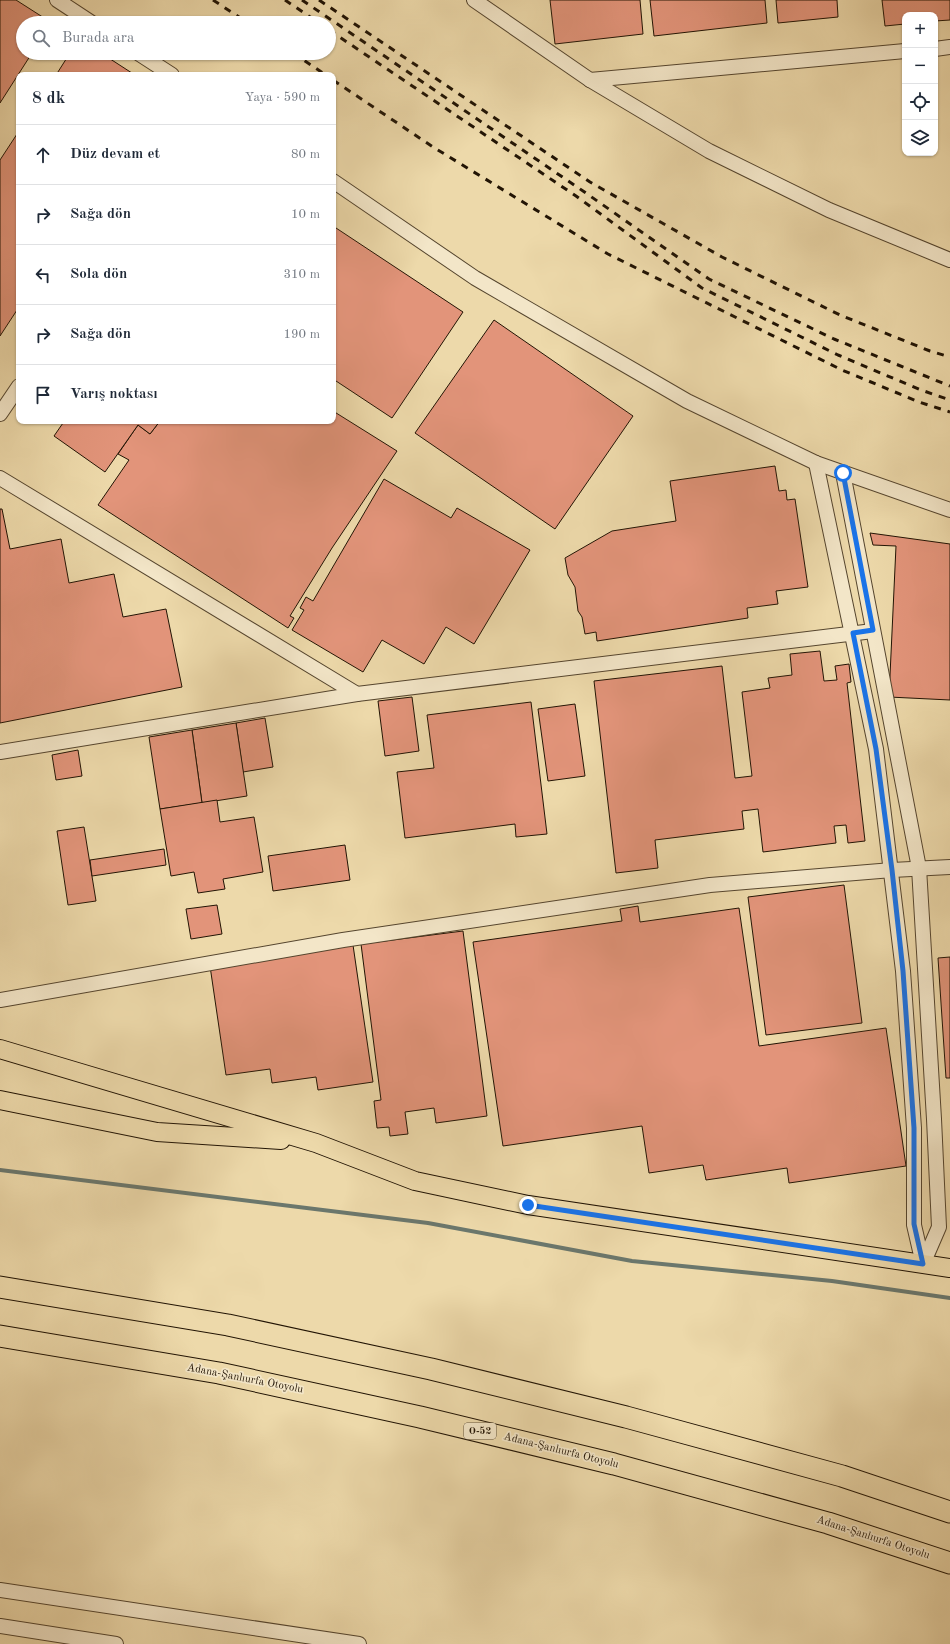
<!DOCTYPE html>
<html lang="tr">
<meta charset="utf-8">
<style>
body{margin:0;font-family:"Old Standard TT",serif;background:#f6f6f7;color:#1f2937}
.controls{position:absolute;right:12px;top:12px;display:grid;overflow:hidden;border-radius:8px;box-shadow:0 1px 3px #0004}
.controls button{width:36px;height:36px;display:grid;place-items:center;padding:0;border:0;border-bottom:1px solid #e0e1e3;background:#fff;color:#1f2937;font:20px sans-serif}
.stop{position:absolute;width:12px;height:12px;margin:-9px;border:3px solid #1a73e8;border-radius:50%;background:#fff}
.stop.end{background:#1a73e8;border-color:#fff;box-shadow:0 1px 4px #0008}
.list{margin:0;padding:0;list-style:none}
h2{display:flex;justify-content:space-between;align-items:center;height:52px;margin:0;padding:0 16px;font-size:17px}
h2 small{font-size:13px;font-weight:400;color:#747a83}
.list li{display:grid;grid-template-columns:26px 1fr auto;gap:12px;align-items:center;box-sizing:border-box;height:60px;padding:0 16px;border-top:1px solid #e0e1e3}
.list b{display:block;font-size:15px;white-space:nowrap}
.list em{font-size:13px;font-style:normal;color:#747a83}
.icon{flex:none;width:22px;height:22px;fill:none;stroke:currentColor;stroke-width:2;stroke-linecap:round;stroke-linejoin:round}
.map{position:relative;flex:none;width:950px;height:1644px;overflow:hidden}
.search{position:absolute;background:#fff;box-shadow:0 1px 3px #0004;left:16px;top:16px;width:320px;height:44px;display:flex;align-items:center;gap:10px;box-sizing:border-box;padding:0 14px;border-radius:22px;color:#747a83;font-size:15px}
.panel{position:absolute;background:#fff;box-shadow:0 1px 3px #0004;left:16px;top:72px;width:320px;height:352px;border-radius:8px}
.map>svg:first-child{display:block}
</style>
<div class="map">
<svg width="950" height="1644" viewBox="0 0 950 1644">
<rect width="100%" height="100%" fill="#edd9aa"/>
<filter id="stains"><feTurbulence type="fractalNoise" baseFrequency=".005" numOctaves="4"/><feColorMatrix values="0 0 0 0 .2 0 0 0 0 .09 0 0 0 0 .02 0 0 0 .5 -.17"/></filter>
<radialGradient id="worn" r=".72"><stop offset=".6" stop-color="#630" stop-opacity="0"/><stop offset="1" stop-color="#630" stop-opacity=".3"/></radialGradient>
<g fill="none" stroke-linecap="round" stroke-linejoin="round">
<!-- stream -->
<polyline stroke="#6b776c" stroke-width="4" points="0,1170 428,1223 632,1261 832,1281 950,1298"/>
</g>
<!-- building -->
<g fill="#e2947a" stroke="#221404">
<polygon points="0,0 16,0 52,23 23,23 23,53 32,53 0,103"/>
<polygon points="550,0 640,0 643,34 555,44"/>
<polygon points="650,0 765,0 767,23 654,36"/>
<polygon points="776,0 837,0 838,17 778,23"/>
<polygon points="882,0 950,0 950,20 935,21 935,15 905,15 905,24 885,26"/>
<polygon points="70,53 101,53 135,75 56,75"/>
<polygon points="19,131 19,307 0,336 0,160"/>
<polygon points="333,226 463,312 392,418 333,379"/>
<polygon points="494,320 633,416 555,529 415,433"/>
<polygon points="333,411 397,451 332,548 290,616 294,618 288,628 98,505 129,460 118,454 138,425 150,434 160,421 333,421"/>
<polygon points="60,421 160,421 150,434 138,425 105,472 54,436 63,423"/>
<polygon points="775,466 779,491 786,490 787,500 795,499 808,587 776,591 778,604 747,608 748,618 597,641 596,632 585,634 582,617 578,611 575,587 568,575 565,558 612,531 676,521 670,481"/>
<polygon points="384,479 451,518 457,508 530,550 474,644 446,627 424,664 382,640 363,672 292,630 304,610 300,608 306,597 313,601"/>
<polygon points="0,509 2,509 10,549 61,539 69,583 114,574 123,617 166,609 182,687 0,723"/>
<polygon points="870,533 950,544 950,700 889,697 896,546 873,545"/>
<polygon points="820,651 824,681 837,680 835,666 849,664 851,682 847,683 865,841 848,843 846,825 834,826 836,843 763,852 758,809 742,811 744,829 655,840 658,868 616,873 594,681 722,666 735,778 752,776 742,692 770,688 768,678 792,675 790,654"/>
<polygon points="412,697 419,751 385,756 378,701"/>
<polygon points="531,702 547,834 516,837 515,824 405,838 397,772 434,768 427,715"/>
<polygon points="575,704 585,776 548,781 538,709"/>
<polygon points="265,718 273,767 243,772 236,723"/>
<polygon points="236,723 247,796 202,803 192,730"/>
<polygon points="192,730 202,803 160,809 149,737"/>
<polygon points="78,750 82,776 56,780 52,755"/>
<polygon points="217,800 220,822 254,817 263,872 223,879 225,889 198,893 194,872 171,876 160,809"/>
<polygon points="84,827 96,901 68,905 57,831"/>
<polygon points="345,845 350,880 273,891 268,856"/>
<polygon points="164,849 166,865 92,876 90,860"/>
<polygon points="844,885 862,1023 766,1035 748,897"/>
<polygon points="217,905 222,934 191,939 186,909"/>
<polygon points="638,906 640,922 739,908 759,1046 886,1028 906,1166 789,1183 787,1168 706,1180 703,1165 649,1173 642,1126 503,1146 473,942 622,921 620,909"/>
<polygon points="463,931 487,1116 436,1123 434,1108 405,1112 408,1134 390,1136 389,1127 377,1128 374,1101 381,1100 361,944"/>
<polygon points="353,945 373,1082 318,1090 316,1077 272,1083 270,1069 226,1075 210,966"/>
<polygon points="950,957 950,1078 946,1078 938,958"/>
</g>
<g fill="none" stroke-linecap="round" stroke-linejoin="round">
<defs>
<g id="minor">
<polyline points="57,0 92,23"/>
<polyline points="474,0 590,80 709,151 829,210 950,260"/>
<polyline points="935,49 950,47"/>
<polyline points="138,53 172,75"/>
<polyline points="590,80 905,51"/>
<polyline points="333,181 475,278 687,401 816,463 950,510"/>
<polyline points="0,414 19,386"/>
<polyline points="816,463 876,749 903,971 914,1128 914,1225 923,1264"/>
<polyline points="843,473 919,868 934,1119 939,1227 923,1264"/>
<polyline points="0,478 357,694"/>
<polyline points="0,752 357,694 873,631"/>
<polyline points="0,1000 343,940 710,885 892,870 950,867"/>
<polyline points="0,1590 359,1644"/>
<polyline points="0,1626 116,1644"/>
</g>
<g id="major">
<polyline points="0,1049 316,1143 415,1181 528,1205 950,1268"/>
<polyline points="0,1100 157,1132 281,1140"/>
</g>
<g id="highway">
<polyline points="0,1287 228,1325 431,1369 626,1417 842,1476 950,1512"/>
<polyline points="0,1336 219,1373 420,1417 614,1464 828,1523 950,1563"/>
</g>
</defs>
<!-- minor casing -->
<use href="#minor" stroke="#55452e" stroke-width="16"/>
<!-- major casing -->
<use href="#major" stroke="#221404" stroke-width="20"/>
<!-- highway casing -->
<use href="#highway" stroke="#221404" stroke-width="23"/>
<!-- minor -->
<use href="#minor" stroke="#f3e6c8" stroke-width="14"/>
<!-- major -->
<use href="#major" stroke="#edd9aa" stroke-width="18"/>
<!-- highway -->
<use href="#highway" stroke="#edd9aa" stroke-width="21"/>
<!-- rail -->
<g stroke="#221404" stroke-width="3" stroke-dasharray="7 7" stroke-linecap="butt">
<polyline points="213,0 248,23"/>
<polyline points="285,0 319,23"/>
<polyline points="302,0 583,191 709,279 834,339 950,386"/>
<polyline points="319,0 590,182 722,257 840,315 930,351 950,357"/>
<polyline points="329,30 576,196 702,288 838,355 921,390 950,400"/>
<polyline points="293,53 326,75"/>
<polyline points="333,80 433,147 608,254 842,370 919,402 950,412"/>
</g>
</g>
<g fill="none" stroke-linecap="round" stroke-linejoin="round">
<!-- route -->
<polyline stroke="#1a73e8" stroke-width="5" points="528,1205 923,1264 914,1224 914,1128 903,971 892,870 876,749 853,633 873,630 843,473"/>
</g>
<g text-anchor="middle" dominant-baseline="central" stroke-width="3.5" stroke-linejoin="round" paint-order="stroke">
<!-- shield labels -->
<rect fill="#f3e6c8" stroke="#61533f" stroke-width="1" x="464" y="1423" width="32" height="16" rx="3"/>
<g font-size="10" font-weight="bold" fill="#221404">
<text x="480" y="1431">O-52</text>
</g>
<!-- street labels -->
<g font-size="11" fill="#221404" stroke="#f3e6c8">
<text transform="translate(245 1379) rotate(11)">Adana-Şanlıurfa Otoyolu</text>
<text transform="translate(561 1451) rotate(14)">Adana-Şanlıurfa Otoyolu</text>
<text transform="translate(873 1538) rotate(18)">Adana-Şanlıurfa Otoyolu</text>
</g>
</g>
<rect width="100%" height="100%" filter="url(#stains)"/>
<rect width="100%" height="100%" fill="url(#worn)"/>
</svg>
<div class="controls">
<button>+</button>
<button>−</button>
<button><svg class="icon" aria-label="locate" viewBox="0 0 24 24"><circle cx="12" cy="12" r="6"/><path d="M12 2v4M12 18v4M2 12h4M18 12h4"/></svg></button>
<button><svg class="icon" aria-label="layers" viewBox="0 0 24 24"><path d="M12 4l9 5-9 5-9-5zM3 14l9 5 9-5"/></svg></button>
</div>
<div class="stop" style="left:843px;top:473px"></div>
<div class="stop end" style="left:528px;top:1205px"></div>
<div class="search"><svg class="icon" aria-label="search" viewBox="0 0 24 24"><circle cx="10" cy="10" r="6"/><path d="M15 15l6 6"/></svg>Burada ara</div>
<section class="panel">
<h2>8 dk<small>Yaya · 590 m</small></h2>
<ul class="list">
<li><svg class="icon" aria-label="ahead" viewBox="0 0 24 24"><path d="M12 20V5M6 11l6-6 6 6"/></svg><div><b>Düz devam et</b></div><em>80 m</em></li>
<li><svg class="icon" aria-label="right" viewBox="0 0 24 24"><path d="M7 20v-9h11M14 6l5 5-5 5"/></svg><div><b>Sağa dön</b></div><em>10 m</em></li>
<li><svg class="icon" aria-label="left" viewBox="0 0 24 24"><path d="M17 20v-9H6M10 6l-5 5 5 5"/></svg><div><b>Sola dön</b></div><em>310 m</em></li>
<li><svg class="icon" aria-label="right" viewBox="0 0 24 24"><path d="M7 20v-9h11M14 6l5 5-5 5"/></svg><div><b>Sağa dön</b></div><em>190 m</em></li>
<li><svg class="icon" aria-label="arrive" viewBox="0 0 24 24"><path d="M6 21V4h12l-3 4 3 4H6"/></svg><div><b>Varış noktası</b></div></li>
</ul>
</section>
</div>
